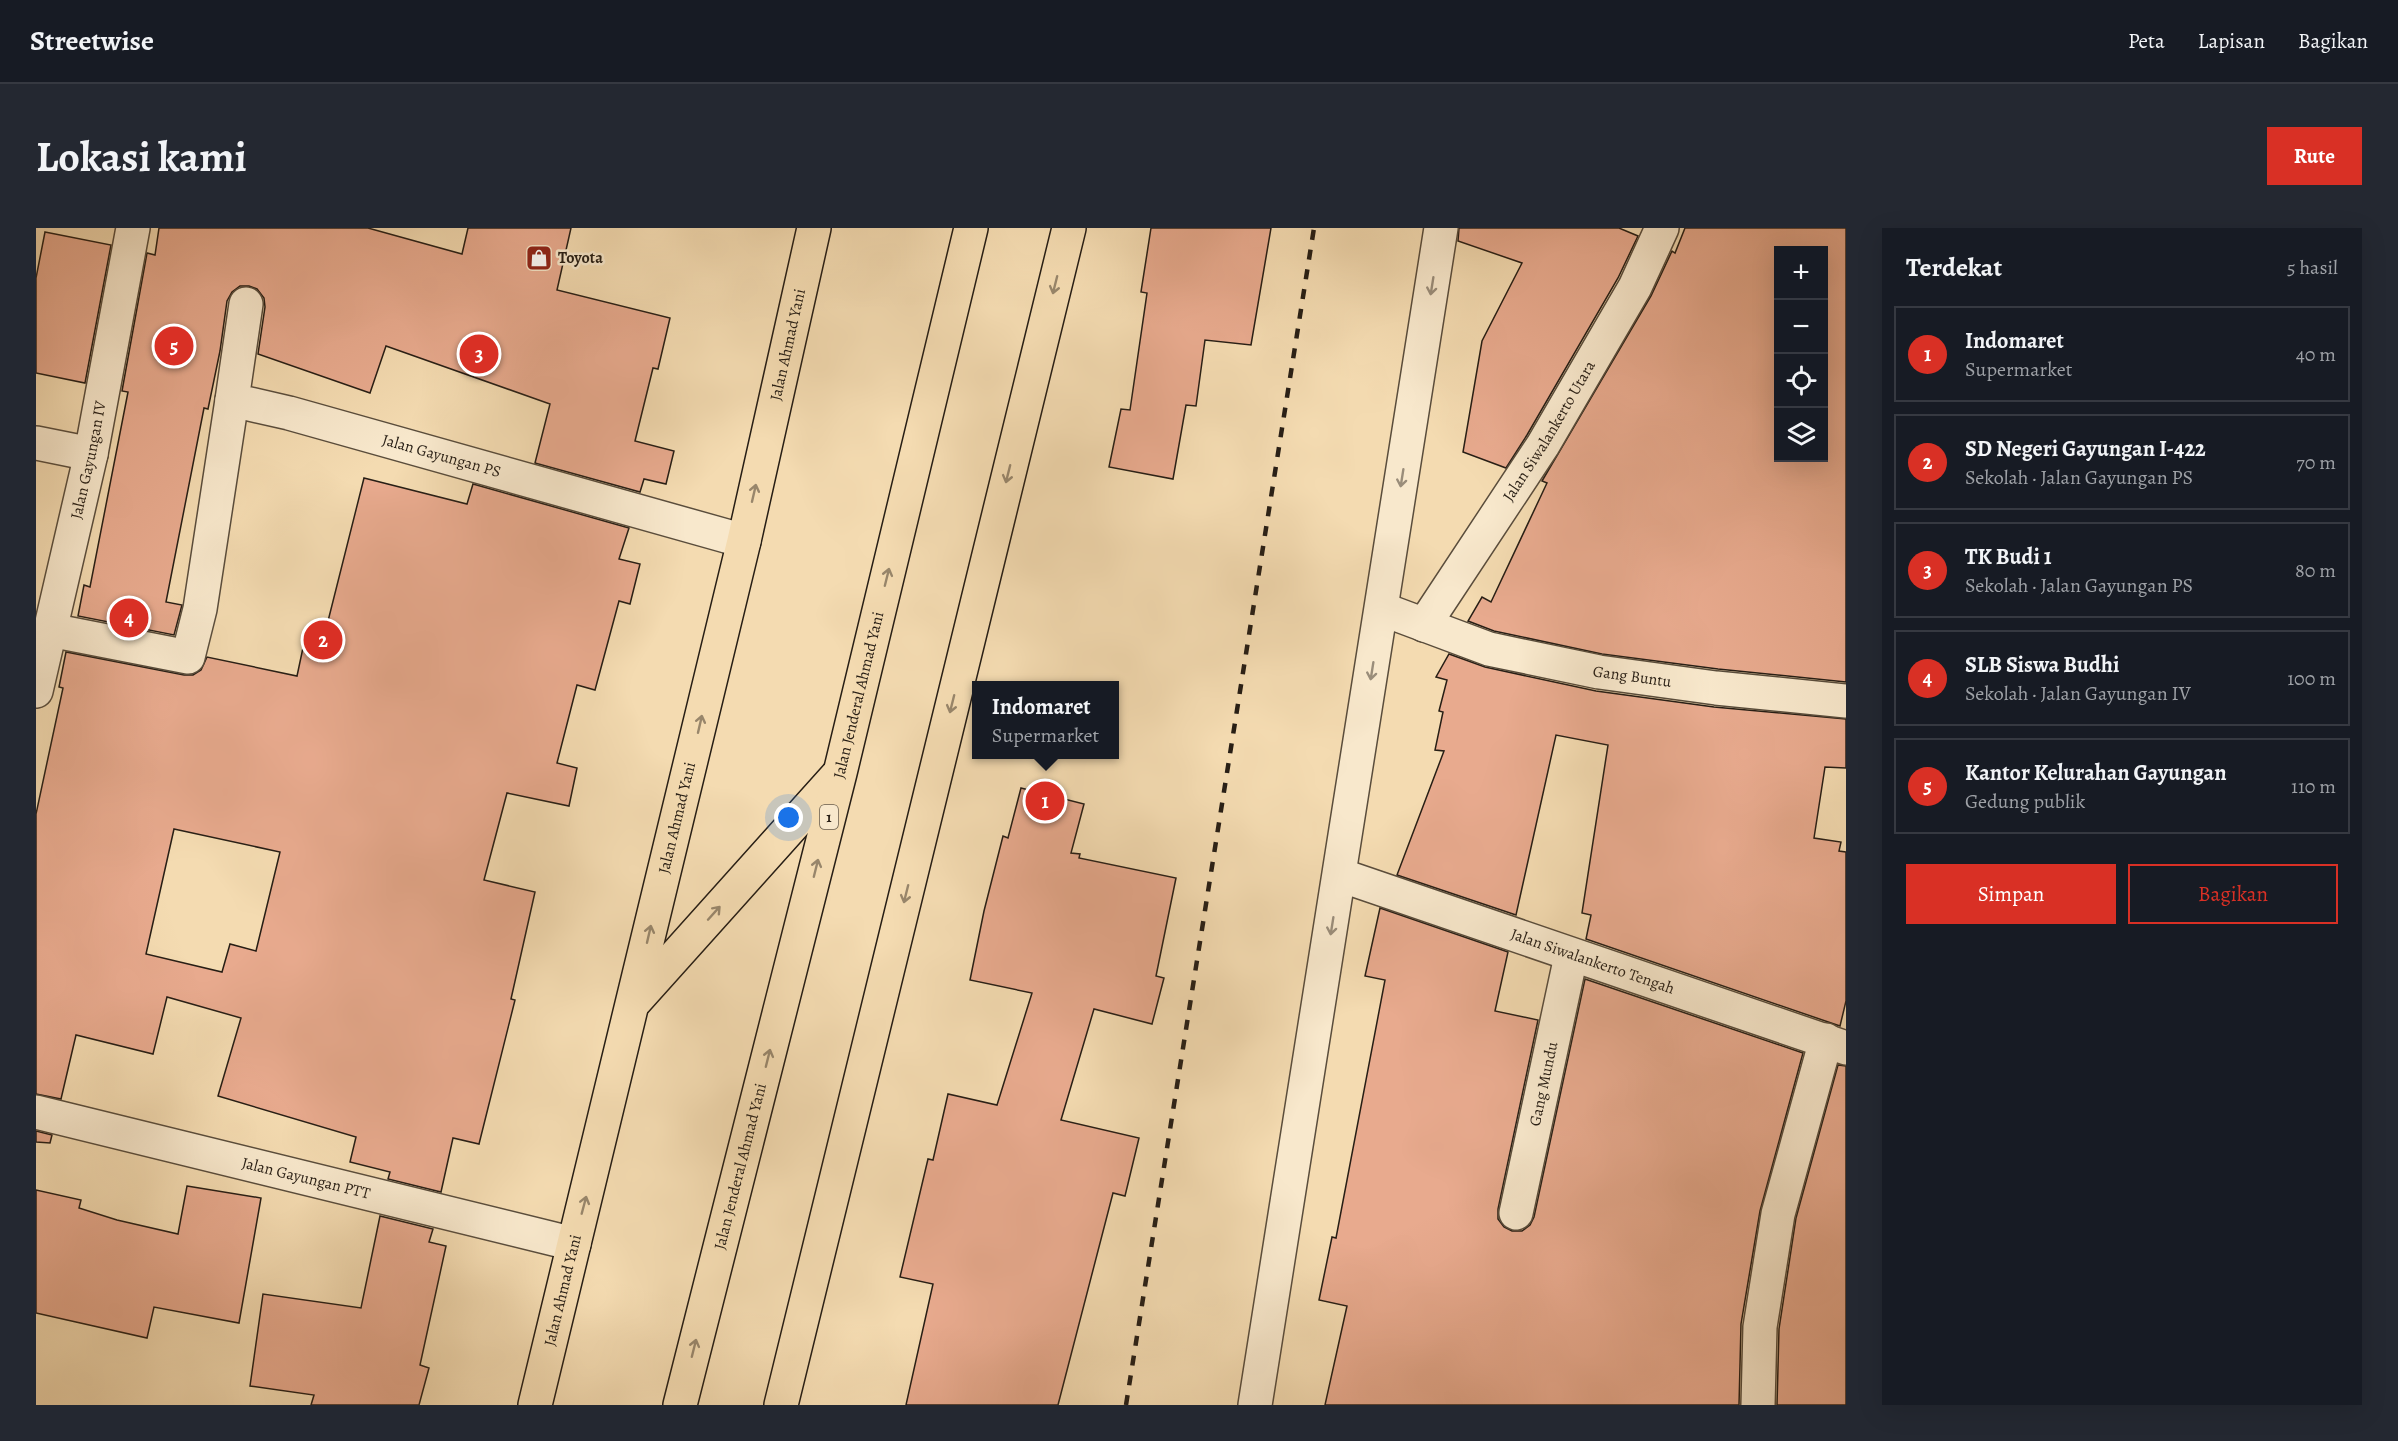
<!DOCTYPE html>
<html lang="id">
<meta charset="utf-8">
<style>
body{margin:0;font-family:Alegreya,serif;background:#242831;color:#f1f3f6}
.controls{position:absolute;right:18px;top:18px;display:grid;overflow:hidden;border-radius:0px;box-shadow:0 6px 24px #0002}
.controls button{width:54px;height:54px;display:grid;place-items:center;padding:0;border:0;border-bottom:2px solid #363941;background:#171b24;color:#f1f3f6;font:30px sans-serif}
.you{position:absolute;left:753px;top:590px;width:21px;height:21px;margin:-15px;border:4px solid #fff;border-radius:50%;background:#1a73e8;box-shadow:0 0 0 9px #1a73e833}
.badge{display:grid;place-items:center;width:39px;height:39px;border-radius:50%;background:#d93025;color:#fff;font-size:20px;font-weight:700}
.pin{position:absolute;translate:-50% -50%;border:3px solid #fff;box-shadow:0 2px 6px #0006}
.popup{position:absolute;left:936px;top:453px;width:147px;height:78px;box-sizing:border-box;display:grid;place-content:center;border-radius:0px;background:#171b24;filter:drop-shadow(0 2px 4px #0005);font-size:20px;white-space:nowrap;color:#9ea1a6}
.popup b{font-size:22px;color:#f1f3f6}
.popup::after{content:'';position:absolute;left:50%;top:100%;margin-left:-12px;border:12px solid transparent;border-top-color:#171b24}
.list{margin:0;padding:0;list-style:none}
h2{display:flex;justify-content:space-between;align-items:center;height:78px;margin:0;padding:0 24px;font-size:26px}
h2 small{font-size:20px;font-weight:400;color:#9ea1a6}
.list li{display:grid;grid-template-columns:39px 1fr auto;gap:18px;align-items:center;box-sizing:border-box;height:96px;margin:0 12px 12px;padding:0 12px;border:2px solid #363941;border-radius:0px}
.list b{display:block;font-size:22px;white-space:nowrap}
.list p{margin:0;font-size:20px;white-space:nowrap;color:#9ea1a6}
.list em{font-size:20px;font-style:normal;color:#9ea1a6}
.actions{display:flex;gap:12px;padding:18px 24px}
.actions a{flex:1;padding:14px 0;border:2px solid #d93025;border-radius:0px;text-align:center;font-size:21px;color:#d93025}
.actions .main{background:#d93025;color:#fff}
.icon{flex:none;width:33px;height:33px;fill:none;stroke:currentColor;stroke-width:2;stroke-linecap:round;stroke-linejoin:round}
.map{position:relative;flex:none;width:1810px;height:1177px;overflow:hidden;border-radius:0px}
header{display:flex;align-items:center;gap:36px;box-sizing:border-box;height:84px;padding:0 30px;background:#171b24;border-bottom:2px solid #363941}
header strong{font-size:28px}
nav{display:flex;gap:33px;margin-inline-start:auto;font-size:21px}
.intro{display:flex;align-items:center;justify-content:space-between;box-sizing:border-box;height:144px;padding:0 36px}
h1{margin:0;font-size:42px}
.button{padding:15px 27px;border-radius:0px;background:#d93025;color:#fff;font-size:21px;font-weight:700}
main{display:flex;gap:36px;padding:0 36px}
aside{flex:1;background:#171b24;border-radius:0px;box-shadow:0 6px 24px #0002}
.map>svg:first-child{display:block}
</style>
<header>
<strong>Streetwise</strong>
<nav><a>Peta</a><a>Lapisan</a><a>Bagikan</a></nav>
</header>
<div class="intro"><h1>Lokasi kami</h1><a class="button">Rute</a></div>
<main>
<div class="map">
<svg width="1810" height="1177" viewBox="0 0 1810 1177">
<rect width="100%" height="100%" fill="#f4dbb1"/>
<filter id="stains"><feTurbulence type="fractalNoise" baseFrequency=".00333" numOctaves="4"/><feColorMatrix values="0 0 0 0 .2 0 0 0 0 .09 0 0 0 0 .02 0 0 0 .5 -.17"/></filter>
<radialGradient id="worn" r=".72"><stop offset=".6" stop-color="#630" stop-opacity="0"/><stop offset="1" stop-color="#630" stop-opacity=".3"/></radialGradient>
<!-- building -->
<g fill="#e8aa8e" stroke="#271e15" stroke-width="1.5" fill-rule="evenodd">
<polygon points="123,0 332,0 426,26 432,0 535,0 521,62 634,90 622,141 617,140 599,213 638,223 630,256 608,251 604,264 499,235 514,176 350,118 334,165 222,126 229,79 228,70 221,61 213,58 204,58 196,64 191,73 184,123 172,181 168,180 130,374 146,377 138,407 42,388 48,357 54,359 92,164 86,163 111,25 119,27"/>
<polygon points="1115,0 1235,0 1215,117 1169,112 1160,178 1150,177 1137,251 1073,239 1085,181 1094,182 1111,65 1105,64"/>
<polygon points="1423,0 1583,0 1602,8 1582,50 1491,207 1470,240 1427,224 1446,113 1486,35 1422,13"/>
<path d="M1649,0H1810V454L1682,441L1566,426L1458,403L1432,393L1446,369L1455,374L1511,255L1506,253L1615,68L1636,23L1639,25ZM1743,22H1788V230H1743Z"/>
<polygon points="9,4 75,17 49,155 0,145 0,50"/>
<path d="M328,250L431,276L437,256L593,300L583,331L604,336L594,376L583,373L559,462L541,457L521,535L541,540L533,578L471,565L448,652L499,664L475,771L479,772L443,916L417,910L405,964L352,951L354,944L314,934L320,909L182,868L205,790L131,769L117,826L40,807L25,871L0,866V586L27,460L23,459L30,424L148,447H157L165,442L171,429L261,448L271,401L289,405ZM138,601L244,624L220,723L194,716L186,744L110,726Z"/>
<polygon points="1413,426 1449,439 1560,463 1678,479 1810,491 1810,540 1789,539 1778,610 1805,614 1803,623 1810,624 1810,773 1804,798 1550,711 1555,687 1546,685 1572,517 1520,507 1480,687 1361,647 1408,523 1399,522 1407,484 1403,483 1411,452 1400,449"/>
<polygon points="985,560 1048,576 1035,625 1044,626 1043,630 1140,650 1120,748 1128,750 1116,796 1058,781 1025,892 1103,910 1089,968 1077,965 1022,1177 870,1177 897,1056 864,1049 892,931 897,932 912,866 961,877 996,765 934,752 948,683 967,608 972,610"/>
<polygon points="1344,680 1472,724 1459,783 1502,792 1462,981 1462,991 1468,999 1476,1003 1486,1003 1494,997 1498,989 1549,751 1767,825 1724,983 1705,1096 1703,1177 1289,1177 1311,1078 1283,1072 1296,1009 1300,1010 1349,752 1329,748"/>
<polygon points="1802,837 1810,838 1810,1177 1741,1177 1743,1101 1760,990"/>
<polygon points="0,903 16,907 14,915 0,914"/>
<polygon points="151,958 225,970 203,1095 118,1079 111,1110 0,1085 0,962 45,972 43,980 81,992 142,1006"/>
<polygon points="344,988 397,1001 393,1014 410,1018 384,1137 393,1140 383,1177 275,1177 278,1167 214,1158 227,1066 325,1080"/>
</g>
<g fill="none" stroke-linecap="round" stroke-linejoin="round">
<defs>
<g id="minor">
<path id="s1" d="M210,76L196,172L253,185L708,313"/>
<polyline points="0,215 55,226"/>
<path id="s2" d="M1346,381L1453,421L1563,444L1680,460L1810,473"/>
<path id="s3" d="M1388,397L1507,217L1599,59L1626,0"/>
<polyline points="14,402 152,429 164,381 196,172"/>
<path id="s4" d="M0,463L55,226L97,0"/>
<path id="s5" d="M1304,647L1810,820"/>
<path id="s6" d="M0,884L538,1016"/>
<path id="s7" d="M1480,985L1535,728"/>
<polyline points="1722,1177 1724,1099 1742,986 1790,812"/>
</g>
<polyline id="tertiary" points="1219,1177 1405,0"/>
<g id="trunk">
<polyline points="600,772 800,549"/>
<path id="s8" d="M499,1177L708,313L778,0"/>
<path id="s9" d="M644,1177L804,545L935,0"/>
<polyline points="745,1177 1033,0"/>
</g>
</defs>
<!-- minor casing -->
<use href="#minor" stroke="#5a4d3c" stroke-width="36"/>
<!-- tertiary casing -->
<use href="#tertiary" stroke="#5a4d3c" stroke-width="36"/>
<!-- trunk casing -->
<use href="#trunk" stroke="#271e15" stroke-width="36"/>
<!-- minor -->
<use href="#minor" stroke="#f8e8cc" stroke-width="33"/>
<!-- tertiary -->
<use href="#tertiary" stroke="#f8e8cc" stroke-width="33"/>
<!-- trunk -->
<use href="#trunk" stroke="#f4dbb1" stroke-width="33"/>
<!-- rail -->
<polyline stroke="#271e15" stroke-width="4.5" stroke-dasharray="10 10" stroke-linecap="butt" points="1090,1177 1278,0"/>
</g>
<!-- one-way arrows -->
<defs><path id="oneway-shaft" d="M-6 0H5M1.5-3L5.5 0L1.5 3" fill="none" stroke-width="1.6" stroke-linecap="round" stroke-linejoin="round" transform="scale(1.5)"/></defs>
<g stroke="#98866b">
<use href="#oneway-shaft" transform="translate(1019 57) rotate(104)"/>
<use href="#oneway-shaft" transform="translate(972 246) rotate(104)"/>
<use href="#oneway-shaft" transform="translate(718 265) rotate(-77)"/>
<use href="#oneway-shaft" transform="translate(851 349) rotate(-76)"/>
<use href="#oneway-shaft" transform="translate(916 476) rotate(104)"/>
<use href="#oneway-shaft" transform="translate(664 496) rotate(-77)"/>
<use href="#oneway-shaft" transform="translate(780 640) rotate(-76)"/>
<use href="#oneway-shaft" transform="translate(870 666) rotate(104)"/>
<use href="#oneway-shaft" transform="translate(678 685) rotate(-48)"/>
<use href="#oneway-shaft" transform="translate(613 706) rotate(-77)"/>
<use href="#oneway-shaft" transform="translate(732 830) rotate(-76)"/>
<use href="#oneway-shaft" transform="translate(548 977) rotate(-75)"/>
<use href="#oneway-shaft" transform="translate(658 1120) rotate(-76)"/>
</g>
<g stroke="#9a8d7a">
<use href="#oneway-shaft" transform="translate(1396 58) rotate(99)"/>
<use href="#oneway-shaft" transform="translate(1366 250) rotate(99)"/>
<use href="#oneway-shaft" transform="translate(1336 443) rotate(99)"/>
<use href="#oneway-shaft" transform="translate(1296 698) rotate(99)"/>
</g>
<!-- icons -->
<defs>
<symbol id="shop-square" viewBox="-11 -11 22 22"><rect x="-9" y="-9" width="18" height="18" rx="4" fill="#8f2418" stroke="#f8e8cc"/><path d="M-5-2.5h2.3a2.7 3.5 0 0 1 5.4 0H5L5.5 6h-11ZM-1.5-2.5h3a1.5 2.3 0 0 0-3 0Z" fill="#fff"/></symbol>
</defs>
<g fill-rule="evenodd">
<use href="#shop-square" x="488" y="15" width="30" height="30"/>
</g>
<g text-anchor="middle" dominant-baseline="central" stroke-width="5" stroke-linejoin="round" paint-order="stroke">
<!-- shield labels -->
<rect fill="#f8e8cc" stroke="#665b4c" stroke-width="1.5" x="784" y="577" width="18" height="24" rx="4.5"/>
<g font-size="15" font-weight="bold" fill="#271e15">
<text x="793" y="589">1</text>
</g>
<!-- poi labels -->
<g font-size="16" font-weight="bold" fill="#271e15" stroke="#f8e8cc" text-anchor="start">
<text x="522" y="30">Toyota</text>
</g>
<!-- street labels -->
<g font-size="16" fill="#271e15" stroke="#f8e8cc">
<text stroke="none"><textPath href="#s8" startOffset="1090">Jalan Ahmad Yani</textPath></text>
<text stroke="none"><textPath href="#s3" startOffset="231">Jalan Siwalankerto Utara</textPath></text>
<text stroke="none"><textPath href="#s1" startOffset="314">Jalan Gayungan PS</textPath></text>
<text stroke="none"><textPath href="#s4" startOffset="237">Jalan Gayungan IV</textPath></text>
<text stroke="none"><textPath href="#s2" startOffset="260">Gang Buntu</textPath></text>
<text stroke="none"><textPath href="#s9" startOffset="732">Jalan Jenderal Ahmad Yani</textPath></text>
<text stroke="none"><textPath href="#s8" startOffset="604">Jalan Ahmad Yani</textPath></text>
<text stroke="none"><textPath href="#s5" startOffset="267">Jalan Siwalankerto Tengah</textPath></text>
<text stroke="none"><textPath href="#s7" startOffset="132">Gang Mundu</textPath></text>
<text stroke="none"><textPath href="#s9" startOffset="246">Jalan Jenderal Ahmad Yani</textPath></text>
<text stroke="none"><textPath href="#s6" startOffset="278">Jalan Gayungan PTT</textPath></text>
<text stroke="none"><textPath href="#s8" startOffset="118">Jalan Ahmad Yani</textPath></text>
</g>
</g>
<rect width="100%" height="100%" filter="url(#stains)"/>
<rect width="100%" height="100%" fill="url(#worn)"/>
</svg>
<div class="controls">
<button>+</button>
<button>−</button>
<button><svg class="icon" aria-label="locate" viewBox="0 0 24 24"><circle cx="12" cy="12" r="6"/><path d="M12 2v4M12 18v4M2 12h4M18 12h4"/></svg></button>
<button><svg class="icon" aria-label="layers" viewBox="0 0 24 24"><path d="M12 4l9 5-9 5-9-5zM3 14l9 5 9-5"/></svg></button>
</div>
<div class="you"></div>
<div class="pin badge" style="left:1009px;top:573px">1</div>
<div class="popup"><b>Indomaret</b>Supermarket</div>
<div class="pin badge" style="left:287px;top:412px">2</div>
<div class="pin badge" style="left:443px;top:126px">3</div>
<div class="pin badge" style="left:93px;top:390px">4</div>
<div class="pin badge" style="left:138px;top:118px">5</div>
</div>
<aside>
<h2>Terdekat<small>5 hasil</small></h2>
<ul class="list">
<li><span class="badge">1</span><div><b>Indomaret</b><p>Supermarket</p></div><em>40 m</em></li>
<li><span class="badge">2</span><div><b>SD Negeri Gayungan I-422</b><p>Sekolah · Jalan Gayungan PS</p></div><em>70 m</em></li>
<li><span class="badge">3</span><div><b>TK Budi 1</b><p>Sekolah · Jalan Gayungan PS</p></div><em>80 m</em></li>
<li><span class="badge">4</span><div><b>SLB Siswa Budhi</b><p>Sekolah · Jalan Gayungan IV</p></div><em>100 m</em></li>
<li><span class="badge">5</span><div><b>Kantor Kelurahan Gayungan</b><p>Gedung publik</p></div><em>110 m</em></li>
</ul>
<div class="actions"><a class="main">Simpan</a><a>Bagikan</a></div>
</aside>
</main>
